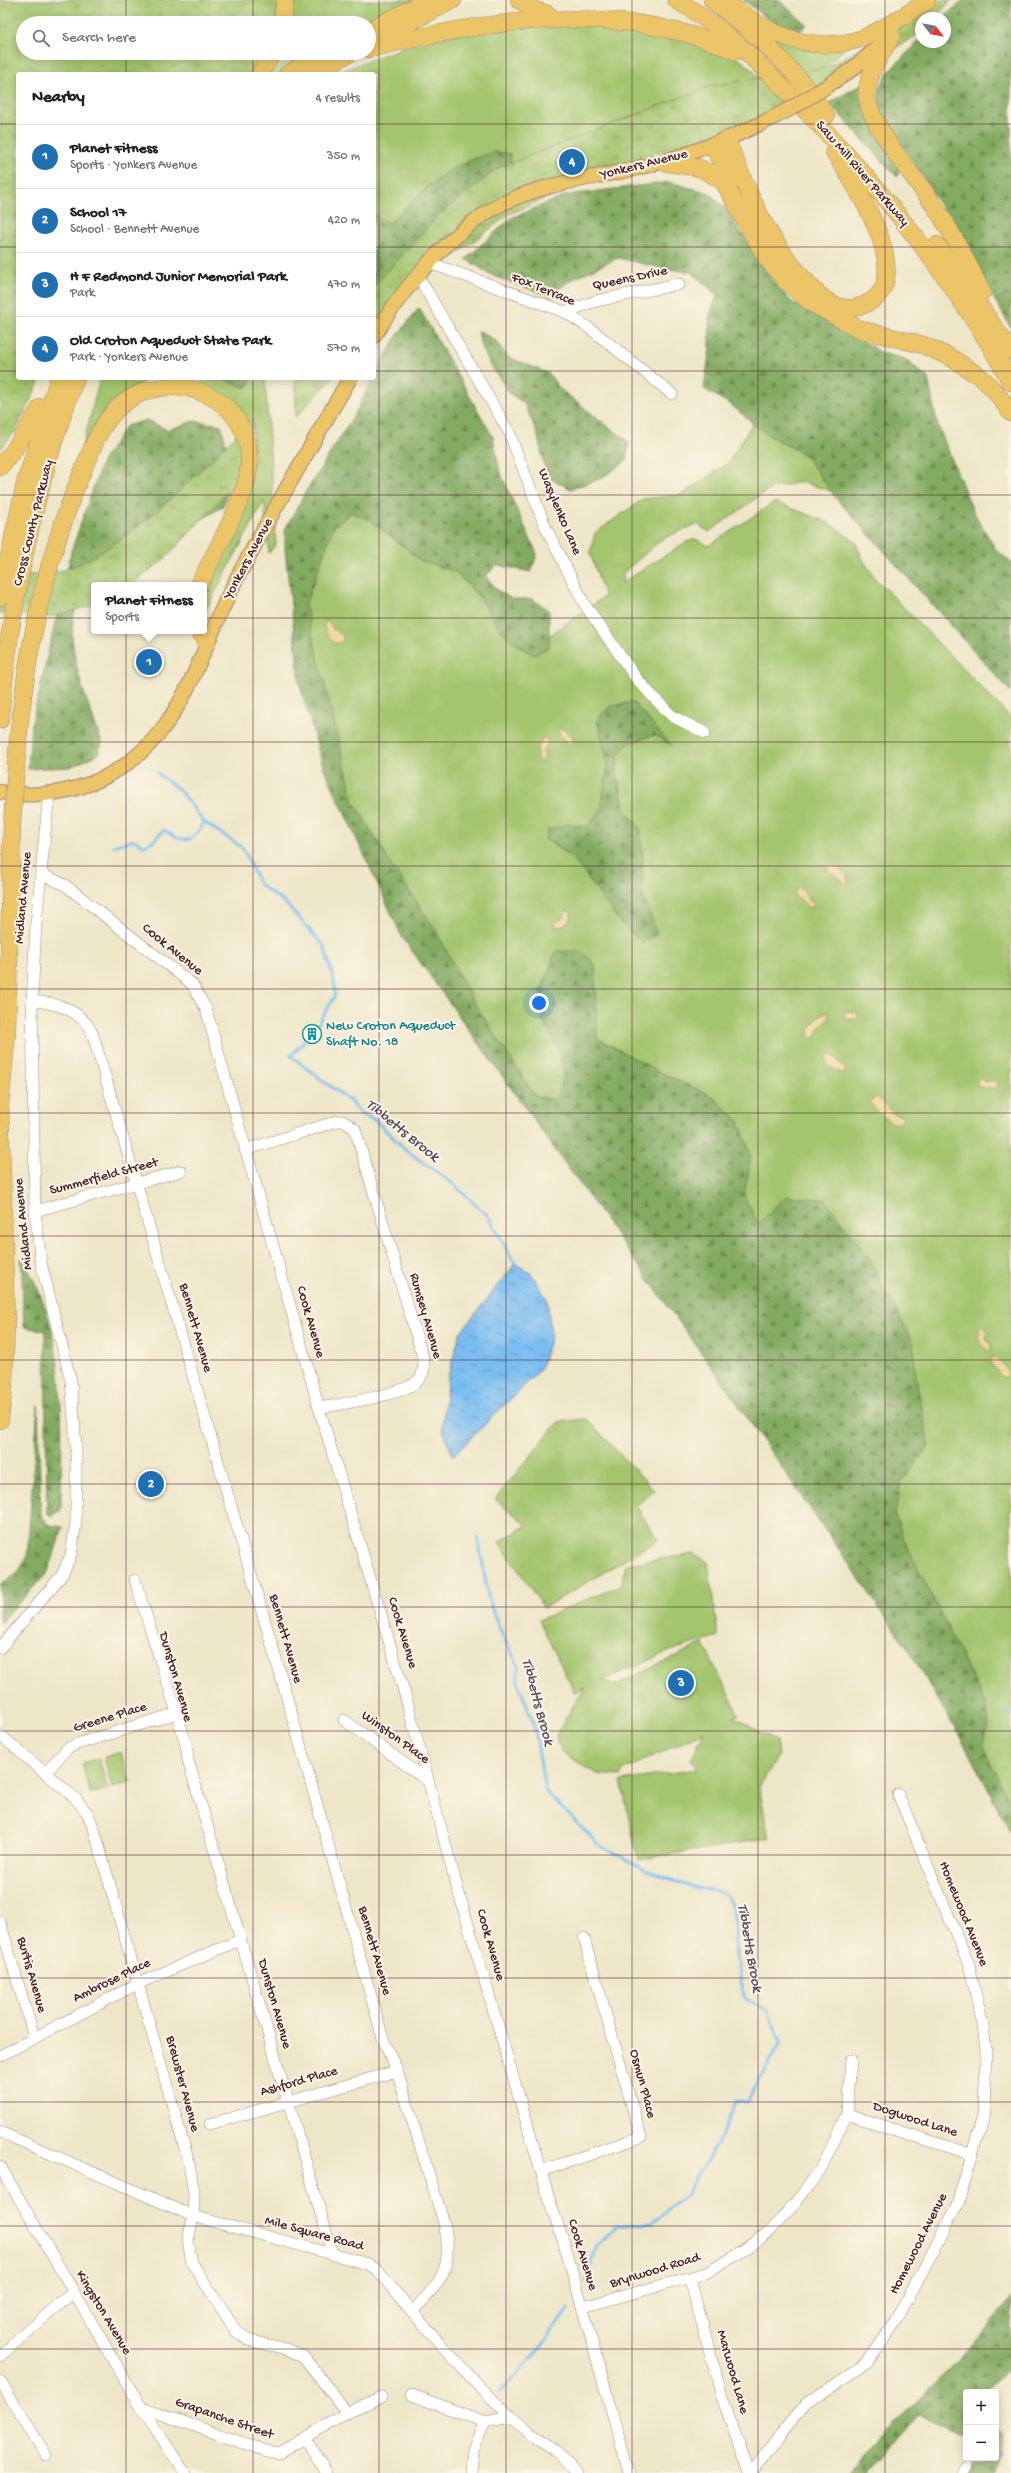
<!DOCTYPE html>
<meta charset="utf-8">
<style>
body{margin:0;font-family:"Gochi Hand",sans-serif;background:#f2f2f2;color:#222}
.controls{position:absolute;right:12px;bottom:12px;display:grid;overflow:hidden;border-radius:4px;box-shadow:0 2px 10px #0003}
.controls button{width:36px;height:36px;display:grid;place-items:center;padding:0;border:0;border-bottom:1px solid #e0e0e0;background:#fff;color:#222;font:20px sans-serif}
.compass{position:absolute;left:915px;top:12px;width:36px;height:36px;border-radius:50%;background:#fff;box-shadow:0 2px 10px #0003;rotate:121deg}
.you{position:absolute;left:539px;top:1003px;width:14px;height:14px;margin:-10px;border:3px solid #fff;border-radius:50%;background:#1a73e8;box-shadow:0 0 0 6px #1a73e833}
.badge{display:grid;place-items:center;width:26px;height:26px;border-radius:50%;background:#1f6fb2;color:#fff;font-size:13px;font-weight:700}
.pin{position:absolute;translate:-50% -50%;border:2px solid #fff;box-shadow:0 1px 4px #0006}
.popup{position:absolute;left:91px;top:582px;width:116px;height:52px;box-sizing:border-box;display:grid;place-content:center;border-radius:4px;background:#fff;filter:drop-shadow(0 1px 3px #0005);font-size:13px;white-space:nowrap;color:#767676}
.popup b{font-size:15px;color:#222}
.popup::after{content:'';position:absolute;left:50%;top:100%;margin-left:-8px;border:8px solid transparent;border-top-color:#fff}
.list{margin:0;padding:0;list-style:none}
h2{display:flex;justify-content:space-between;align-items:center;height:52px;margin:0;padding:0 16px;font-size:17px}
h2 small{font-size:13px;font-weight:400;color:#767676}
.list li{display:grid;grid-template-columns:26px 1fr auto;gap:12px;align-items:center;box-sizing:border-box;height:64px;padding:0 16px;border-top:1px solid #e0e0e0}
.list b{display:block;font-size:15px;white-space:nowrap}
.list p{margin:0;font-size:13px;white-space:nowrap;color:#767676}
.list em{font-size:13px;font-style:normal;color:#767676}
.icon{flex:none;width:22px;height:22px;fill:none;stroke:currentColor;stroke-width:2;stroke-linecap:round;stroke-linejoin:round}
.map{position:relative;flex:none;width:1011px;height:2473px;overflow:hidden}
.search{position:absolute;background:#fff;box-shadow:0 2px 10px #0003;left:16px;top:16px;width:360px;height:44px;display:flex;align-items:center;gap:10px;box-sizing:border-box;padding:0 14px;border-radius:22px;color:#767676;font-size:15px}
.panel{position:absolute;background:#fff;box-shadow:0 2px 10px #0003;left:16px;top:72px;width:360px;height:308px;border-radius:4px}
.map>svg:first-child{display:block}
</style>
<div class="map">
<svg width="1011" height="2473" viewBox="0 0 1011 2473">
<defs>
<pattern id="forest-firs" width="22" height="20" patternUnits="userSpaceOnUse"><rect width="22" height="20" fill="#82aa60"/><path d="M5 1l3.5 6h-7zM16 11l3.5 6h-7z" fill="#6c8a4f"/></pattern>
<pattern id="sand-dots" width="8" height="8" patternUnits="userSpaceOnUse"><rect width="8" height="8" fill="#eeda9e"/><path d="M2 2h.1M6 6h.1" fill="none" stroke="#cebb88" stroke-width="1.8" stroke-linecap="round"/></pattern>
<pattern id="park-tufts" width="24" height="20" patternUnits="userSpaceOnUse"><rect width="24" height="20" fill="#a3c56d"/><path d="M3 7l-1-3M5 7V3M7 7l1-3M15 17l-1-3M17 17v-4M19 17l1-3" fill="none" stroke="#879f5a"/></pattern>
<pattern id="water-ripples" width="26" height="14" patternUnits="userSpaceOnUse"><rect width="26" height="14" fill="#7abdf0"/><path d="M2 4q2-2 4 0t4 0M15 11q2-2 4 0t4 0" fill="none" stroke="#6699c3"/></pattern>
</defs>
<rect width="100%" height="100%" fill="#fcf5e5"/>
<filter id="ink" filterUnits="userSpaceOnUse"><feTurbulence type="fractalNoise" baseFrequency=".025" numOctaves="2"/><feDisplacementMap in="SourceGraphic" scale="8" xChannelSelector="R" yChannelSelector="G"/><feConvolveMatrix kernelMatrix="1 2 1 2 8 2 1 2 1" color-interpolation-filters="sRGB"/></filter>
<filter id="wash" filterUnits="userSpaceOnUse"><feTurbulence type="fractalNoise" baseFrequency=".012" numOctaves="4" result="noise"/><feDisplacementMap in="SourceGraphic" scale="16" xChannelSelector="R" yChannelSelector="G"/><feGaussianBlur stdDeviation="0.9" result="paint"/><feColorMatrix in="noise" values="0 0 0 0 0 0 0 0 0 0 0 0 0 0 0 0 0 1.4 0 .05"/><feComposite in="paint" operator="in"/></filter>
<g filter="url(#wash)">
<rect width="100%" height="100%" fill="#ede6c7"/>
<!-- green -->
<g fill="#a3c56d" stroke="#76724c">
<polygon points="293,0 418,0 369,23 291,23"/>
<polygon points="632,21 719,46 746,64 779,95 557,168 374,299 374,74 334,74 407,46 484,27"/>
<polygon points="763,33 844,50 809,78"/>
<polygon points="281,53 311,53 280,74 271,74"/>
<polygon points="100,378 149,378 110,403 83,445"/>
<polygon points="196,378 265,378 276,544 269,553 264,501 204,613 204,585 252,478 230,403"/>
<path d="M753,423L765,433L805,455L831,491L801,482L771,488L709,532L697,524L662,539L623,573L622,583L686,542C696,538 699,539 708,546L775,502L827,522L855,541L863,560L876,579L1011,718V1819L908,1633L510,1072L345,795L300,604L316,580L320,522L368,478L533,647L605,596L590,553L595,533L643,499L681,495L728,463Z"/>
<polygon points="587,1419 654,1490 636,1506 658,1540 544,1608 499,1542 527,1525 495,1499 558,1422"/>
<polygon points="694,1554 708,1562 718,1636 670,1651 603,1680 614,1686 703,1643 739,1715 734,1717 777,1742 779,1755 759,1787 769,1838 638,1860 621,1781 697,1769 691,1759 704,1732 624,1770 620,1776 597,1774 562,1753 556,1735 584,1688 574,1692 539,1620 621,1585 626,1564"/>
<polygon points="121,1752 130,1783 112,1788 104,1757"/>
<polygon points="99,1758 108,1789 90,1794 82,1763"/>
</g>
<!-- forest -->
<g fill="url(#forest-firs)" stroke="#666446">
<polygon points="743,0 779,0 807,25 799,32 771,21"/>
<polygon points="963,0 1011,0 1011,328 927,183 879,111 879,87 890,70 921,39 921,42 945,42 943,18"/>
<polygon points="862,84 900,168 897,177 829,103"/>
<path d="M494,152L510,154L512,176L374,293V214L388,224C425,189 443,167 494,152Z"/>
<polygon points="669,182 710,193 728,211 773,282 792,302 829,318 881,353 905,359 928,378 937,423 973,511 996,550 1011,562 1011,692 835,497 805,455 765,433 730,404 704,389 710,348 709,318 717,295 691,272 661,268 618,258 572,279 550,296 495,277 466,259 511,218 567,195"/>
<path d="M419,308L493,437L500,472L537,554L531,572L497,565L486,576L496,589L512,599H533L549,611V647L533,655L518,646L500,629L479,597L454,571L421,561L370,520L351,513L334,526L305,605L354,802L389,861L434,927L473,1001L535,1096L556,1100C574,1066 553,1040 537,1010L543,985L556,951H580L595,964L597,1038L660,1072L712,1096L739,1121L751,1157L744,1195L758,1224L786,1196L825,1199L870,1260L913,1343L917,1384L929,1446L901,1483L895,1514L904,1540L984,1701L989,1722L982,1745L1011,1806V1834L974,1761L910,1652L718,1376L402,937L323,766L300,686L285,550V529L305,493L354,415L379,367L399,333Z"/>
<polygon points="478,330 496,341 508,357 548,373 561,390 629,442 626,461 600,479 571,489 547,477 537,433 524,403 510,394 493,369 481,348"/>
<polygon points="221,378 252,378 247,388"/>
<path d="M147,420L167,430L194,421L221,425C228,453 238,480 222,507L94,585C85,593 76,602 74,615C66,654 89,706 102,743L97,755L70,767L28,769L31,727L72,549L103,460L126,426Z"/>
<polygon points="633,702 672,746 655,735 629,743 617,757 617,776 625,809 640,829 643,857 642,893 657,934 643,944 618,920 574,859 545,839 548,830 569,824 587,827 601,809 608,763 597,720 610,706"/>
<path d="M21,1258C70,1331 61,1426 61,1510L52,1516L47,1513L45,1331L24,1327Z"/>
<polygon points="38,1405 41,1516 49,1525 63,1527 48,1572 0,1623 0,1584 16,1575 27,1558"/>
<polygon points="1011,2298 1011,2367 984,2392 966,2392 966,2436 919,2415 862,2473 850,2473 863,2454 961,2358"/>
<polygon points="996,2428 1005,2436 1007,2451 995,2473 969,2473 975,2458 996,2458"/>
</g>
<!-- sand -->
<g fill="url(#sand-dots)" stroke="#9c7c64">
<path d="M325,621H329L333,629L342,634L344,639L341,643C331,646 327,634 324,627Z"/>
<polygon points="560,729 565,730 573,737 573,743 570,744 561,737 558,731"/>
<polygon points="542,738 546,739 549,743 543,751 545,758 541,762 537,758 537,748"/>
<polygon points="831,864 839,868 848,877 847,884 844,885 842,880 828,871 828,867"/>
<polygon points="798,888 802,889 809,901 814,903 812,908 807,907 801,900 795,897 794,893"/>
<polygon points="567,910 572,913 571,918 564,926 556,927 555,923 564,917"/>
<polygon points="828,1011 829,1018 819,1028 816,1037 810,1038 809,1030 819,1016"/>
<polygon points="845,1011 857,1012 858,1017 856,1019 846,1019 843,1016"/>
<polygon points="828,1055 833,1055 845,1069 844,1075 828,1066 826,1060"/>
<polygon points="979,1079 986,1082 997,1080 998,1086 994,1088 978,1087 976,1082"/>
<path d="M877,1097L894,1114L902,1116V1123C890,1127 876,1111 870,1102Z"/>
<path d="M982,1327L988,1329L986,1337L991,1346L989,1351L984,1348C979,1341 976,1333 982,1327Z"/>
<path d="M992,1357C999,1358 1006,1368 1009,1374L1006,1378L1001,1376L990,1363Z"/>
</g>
<!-- park -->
<g fill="url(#park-tufts)" stroke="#76724c">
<polygon points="0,0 280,0 276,23 23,23 23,53 265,53 251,74 18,74 18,378 41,378 16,430 0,450"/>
<polygon points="926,0 952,0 934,18 921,18 920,33 795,109 642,157 509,214 420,282 374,333 374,286 440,214 500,167 710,86 824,68 899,28"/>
<polygon points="295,378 333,378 296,417"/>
<path d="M253,418L255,462L167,557L131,585H94V605L49,617L0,613V575C23,575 50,576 72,567C138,540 203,468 253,418Z"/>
</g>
<!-- water -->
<polygon fill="url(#water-ripples)" stroke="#626e8e" points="515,1264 531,1273 547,1299 551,1336 540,1370 453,1456 442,1428 448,1377 460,1333"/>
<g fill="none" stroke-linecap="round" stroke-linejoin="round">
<!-- stream -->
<g stroke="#7abdf0" stroke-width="3">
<polyline points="157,773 179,790 204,822 243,848 259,884 285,903 324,946 334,981 335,996 318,1024"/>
<path d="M113,846L134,840L144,846L153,841L164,830C184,844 191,845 204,822"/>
<polyline points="304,1041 291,1056 351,1102 361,1114 375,1120 407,1151 452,1183 489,1217 515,1264"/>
<polyline points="478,1537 489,1601 501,1632 518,1665 518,1683 534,1724 545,1791 599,1845 646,1870 685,1885 726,1894 734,1912 736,1957 745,1999 767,2010 781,2042 747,2102 736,2102 721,2137 686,2195 652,2223 617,2226 596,2246 585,2282"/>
<polyline points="1006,1713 1011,1713"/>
<polyline points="500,2392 535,2356 568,2309"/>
</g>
</g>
</g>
<g filter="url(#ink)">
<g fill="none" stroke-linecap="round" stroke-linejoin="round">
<defs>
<g id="minor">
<polyline points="430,263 565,312 592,330 672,394"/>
<polyline points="418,276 509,432 545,526 585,605 636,678 654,698 672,716 705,733"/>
<polyline points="565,312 596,301 679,284"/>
<polyline points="41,874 65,885 192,984 206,1009 319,1408 406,1698 455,1880 551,2205 565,2246 629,2473"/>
<path d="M32,1001C58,1003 82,1010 93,1035L278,1666L383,2039L397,2071L444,2223C454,2268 442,2281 412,2312"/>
<path d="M245,1150L338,1121H343L355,1129L423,1358C425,1367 424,1374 418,1381C404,1395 340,1404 319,1408"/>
<polyline points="35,1211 181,1171"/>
<polyline points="135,1580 177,1713 187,1749 188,1760 333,2255"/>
<polyline points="0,1648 62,1575 71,1555 76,1522 76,1446 71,1381 41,1263 35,1211 32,1001 36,924 49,793"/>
<polyline points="344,1720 428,1781"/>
<polyline points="0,1735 75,1798 88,1814 94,1829 189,2163 194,2193 193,2216 188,2241 192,2263 236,2331 248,2340 286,2349 303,2356 347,2413"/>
<polyline points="45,1773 68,1748 77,1744 171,1715"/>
<polyline points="0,1922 34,2037"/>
<polyline points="0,2056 137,1984 240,1940"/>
<polyline points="847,2114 973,2155"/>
<polyline points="210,2124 397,2071"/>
<path d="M0,2132L193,2216L368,2264L377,2270C419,2321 462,2371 510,2416C532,2435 559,2449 576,2473"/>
<polyline points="0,2166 141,2407 185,2473"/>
<polyline points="541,2171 641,2137 584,1938"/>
<polyline points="690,2279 722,2397 749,2473"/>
<polyline points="583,2307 706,2273 732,2258 769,2232 797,2201 820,2170 847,2114 851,2060"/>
<polyline points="0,2356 73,2292"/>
<polyline points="0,2381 46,2455"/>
<polyline points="412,2395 485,2422 511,2417"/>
<polyline points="141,2407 266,2451 279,2453 347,2413 381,2397"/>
<polyline points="306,2439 326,2473"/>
<polyline points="471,2473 473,2449 485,2422"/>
<polyline points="752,2473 793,2419 807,2403 867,2363 896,2321 958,2204 984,2112 986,2050 983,2025 969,1965 898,1794"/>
<polyline points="963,2473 967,2467"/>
</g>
<g id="major">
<polyline points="821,90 851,70 888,39"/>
<path d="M374,336C402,289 454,227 504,203C547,182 596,178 642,167C694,154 741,135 788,110"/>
<path d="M0,792C31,797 63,794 92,783C183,746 196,656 237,578C273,510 312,444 350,378"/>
</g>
<g id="highway">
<polyline points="519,0 535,10 548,14"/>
<path d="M676,0C725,28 763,67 802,107C883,190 955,280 1011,382"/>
<path d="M712,0C754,32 799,71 826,116"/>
<path d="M724,0C762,31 809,56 860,39C883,31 905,14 927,2"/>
<polyline points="282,23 285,0"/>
<polyline points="369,30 429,0"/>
<path d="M892,35C882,54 866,74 867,96C869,126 918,180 935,207C953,234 968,263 982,292"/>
<polyline points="378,39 453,0"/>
<path d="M369,49C488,19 621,0 735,51"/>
<polyline points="260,74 272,53"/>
<polyline points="288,74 324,53"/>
<polyline points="313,74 350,53"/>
<path d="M727,140C747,190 766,237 802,277C810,286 818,296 829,302C840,310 854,309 866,304C920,280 853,182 834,152"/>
<polyline points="714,145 729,186"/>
<polyline points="663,162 700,168 723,181 767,259 786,281 810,302 859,329 923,345 950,357 982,378 995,391 1011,413"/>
<polyline points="937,245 1011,351"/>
<polyline points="0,467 12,453 41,407"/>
<polyline points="0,597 26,480 59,378"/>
<polyline points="199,631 207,642"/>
<path d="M0,720C10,604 35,486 76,378"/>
<path d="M16,766C23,664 43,565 83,470C92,449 101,423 119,407C170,362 255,397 249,467C246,499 214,554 199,585"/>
<polyline points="0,1101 6,1323 4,1385 0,1420"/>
<polyline points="0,1106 7,1032 12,824"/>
</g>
</defs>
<!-- minor casing -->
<use href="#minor" stroke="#9c8279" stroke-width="12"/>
<!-- major casing -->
<use href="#major" stroke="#9c8279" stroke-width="16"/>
<!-- highway casing -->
<use href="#highway" stroke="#9c8279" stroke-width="18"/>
<!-- minor -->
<use href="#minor" stroke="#fff" stroke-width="11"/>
<!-- major -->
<use href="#major" stroke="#ecc569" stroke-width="14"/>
<!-- highway -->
<use href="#highway" stroke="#ecc569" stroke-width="17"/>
<defs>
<polyline id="major-bridge" points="788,110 821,90"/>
<polyline id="highway-bridge" points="12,824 16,766"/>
</defs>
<!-- major-bridge casing -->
<use href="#major-bridge" stroke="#9c8279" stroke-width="16" stroke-linecap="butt"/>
<!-- highway-bridge casing -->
<use href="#highway-bridge" stroke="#9c8279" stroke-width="18" stroke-linecap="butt"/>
<!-- major-bridge -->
<use href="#major-bridge" stroke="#ecc569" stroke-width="14"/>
<!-- highway-bridge -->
<use href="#highway-bridge" stroke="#ecc569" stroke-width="17"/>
</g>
</g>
<!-- grid -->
<path fill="none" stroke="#4a1f2b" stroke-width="1" stroke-opacity="0.55" d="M126,0V23M253,0V23M379,0V2473M506,0V2473M632,0V2473M758,0V2473M885,0V2473M126,53V74M253,53V74M0,124H18M374,124H1011M0,247H18M374,247H1011M0,371H18M374,371H1011M126,378V2473M253,378V2473M0,495H1011M0,618H1011M0,742H1011M0,866H1011M0,989H1011M0,1113H1011M0,1236H1011M0,1360H1011M0,1484H1011M0,1607H1011M0,1731H1011M0,1855H1011M0,1978H1011M0,2102H1011M0,2226H1011M0,2349H1011"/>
<!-- icons -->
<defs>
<symbol id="building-ring" viewBox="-11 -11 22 22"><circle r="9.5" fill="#fcf5e5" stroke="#0f9aa8" stroke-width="1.5"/><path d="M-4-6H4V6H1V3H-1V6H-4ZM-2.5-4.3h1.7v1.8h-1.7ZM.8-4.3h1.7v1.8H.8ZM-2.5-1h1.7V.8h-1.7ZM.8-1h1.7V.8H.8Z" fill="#0f9aa8"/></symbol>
</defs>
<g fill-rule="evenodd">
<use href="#building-ring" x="301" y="1023" width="22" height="22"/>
</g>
<g text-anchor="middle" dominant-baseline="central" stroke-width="4" stroke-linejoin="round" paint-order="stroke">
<!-- street labels -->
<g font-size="14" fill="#4a1f2b" stroke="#fcf5e5">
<text transform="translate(644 165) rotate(-14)">Yonkers Avenue</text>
<text transform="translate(862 174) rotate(49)">Saw Mill River Parkway</text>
<text transform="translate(630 279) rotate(-12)">Queens Drive</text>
<text transform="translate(543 290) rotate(22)">Fox Terrace</text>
<text transform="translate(559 512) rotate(67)">Wasylenko Lane</text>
<text transform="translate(34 523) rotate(-76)">Cross County Parkway</text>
<text transform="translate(249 559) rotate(-62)">Yonkers Avenue</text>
<text transform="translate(24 898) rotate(-85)">Midland Avenue</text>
<text transform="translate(172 950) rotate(39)">Cook Avenue</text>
<text transform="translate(104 1177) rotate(-15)">Summerfield Street</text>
<text transform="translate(24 1224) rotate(-96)">Midland Avenue</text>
<text transform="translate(425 1316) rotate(74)">Rumsey Avenue</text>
<text transform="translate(310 1322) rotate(74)">Cook Avenue</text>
<text transform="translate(195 1328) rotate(74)">Bennett Avenue</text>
<text transform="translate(402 1633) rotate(73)">Cook Avenue</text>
<text transform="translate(285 1639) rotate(74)">Bennett Avenue</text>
<text transform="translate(175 1677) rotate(74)">Dunston Avenue</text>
<text transform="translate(110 1718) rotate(-17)">Greene Place</text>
<text transform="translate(395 1738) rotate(36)">Winston Place</text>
<text transform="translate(963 1914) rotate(68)">Homewood Avenue</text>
<text transform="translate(490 1945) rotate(74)">Cook Avenue</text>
<text transform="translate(374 1951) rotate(74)">Bennett Avenue</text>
<text transform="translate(31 1975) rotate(74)">Burtis Avenue</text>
<text transform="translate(112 1981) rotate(-26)">Ambrose Place</text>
<text transform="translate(274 2004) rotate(74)">Dunston Avenue</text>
<text transform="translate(299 2082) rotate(-16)">Ashford Place</text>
<text transform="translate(182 2084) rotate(75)">Brewster Avenue</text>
<text transform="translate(642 2084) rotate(75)">Osmun Place</text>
<text transform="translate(915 2120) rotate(18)">Dogwood Lane</text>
<text transform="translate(314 2234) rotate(15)">Mile Square Road</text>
<text transform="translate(919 2244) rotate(-63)">Homewood Avenue</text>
<text transform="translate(582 2255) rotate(73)">Cook Avenue</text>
<text transform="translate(655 2271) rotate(-17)">Brynwood Road</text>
<text transform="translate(103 2313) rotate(59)">Kingston Avenue</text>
<text transform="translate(732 2372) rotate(74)">Marwood Lane</text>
<text transform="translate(224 2419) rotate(19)">Grapanche Street</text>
</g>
<!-- culture labels -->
<g font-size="14" fill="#0d838f" stroke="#fcf5e5" text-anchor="start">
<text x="326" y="1026">New Croton Aqueduct<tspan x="326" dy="16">Shaft No. 18</tspan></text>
</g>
<!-- water labels -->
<g font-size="15" font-style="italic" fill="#584e66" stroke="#fcf5e5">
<text transform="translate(402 1131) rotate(39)">Tibbetts Brook</text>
<text transform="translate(537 1702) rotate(75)">Tibbetts Brook</text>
<text transform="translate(749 1948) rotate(80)">Tibbetts Brook</text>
</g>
</g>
</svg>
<div class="controls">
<button>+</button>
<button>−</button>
</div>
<svg class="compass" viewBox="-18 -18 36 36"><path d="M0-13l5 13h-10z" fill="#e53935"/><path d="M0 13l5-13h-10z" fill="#767676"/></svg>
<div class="you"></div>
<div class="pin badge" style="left:149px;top:662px">1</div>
<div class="popup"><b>Planet Fitness</b>Sports</div>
<div class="pin badge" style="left:151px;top:1484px">2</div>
<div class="pin badge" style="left:681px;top:1683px">3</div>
<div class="pin badge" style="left:572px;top:162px">4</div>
<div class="search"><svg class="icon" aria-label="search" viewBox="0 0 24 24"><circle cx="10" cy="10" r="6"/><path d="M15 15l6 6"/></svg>Search here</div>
<section class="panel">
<h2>Nearby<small>4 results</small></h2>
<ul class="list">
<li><span class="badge">1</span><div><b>Planet Fitness</b><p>Sports · Yonkers Avenue</p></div><em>350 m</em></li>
<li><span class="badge">2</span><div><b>School 17</b><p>School · Bennett Avenue</p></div><em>420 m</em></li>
<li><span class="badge">3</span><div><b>H F Redmond Junior Memorial Park</b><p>Park</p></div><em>470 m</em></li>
<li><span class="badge">4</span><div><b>Old Croton Aqueduct State Park</b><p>Park · Yonkers Avenue</p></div><em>570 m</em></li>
</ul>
</section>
</div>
